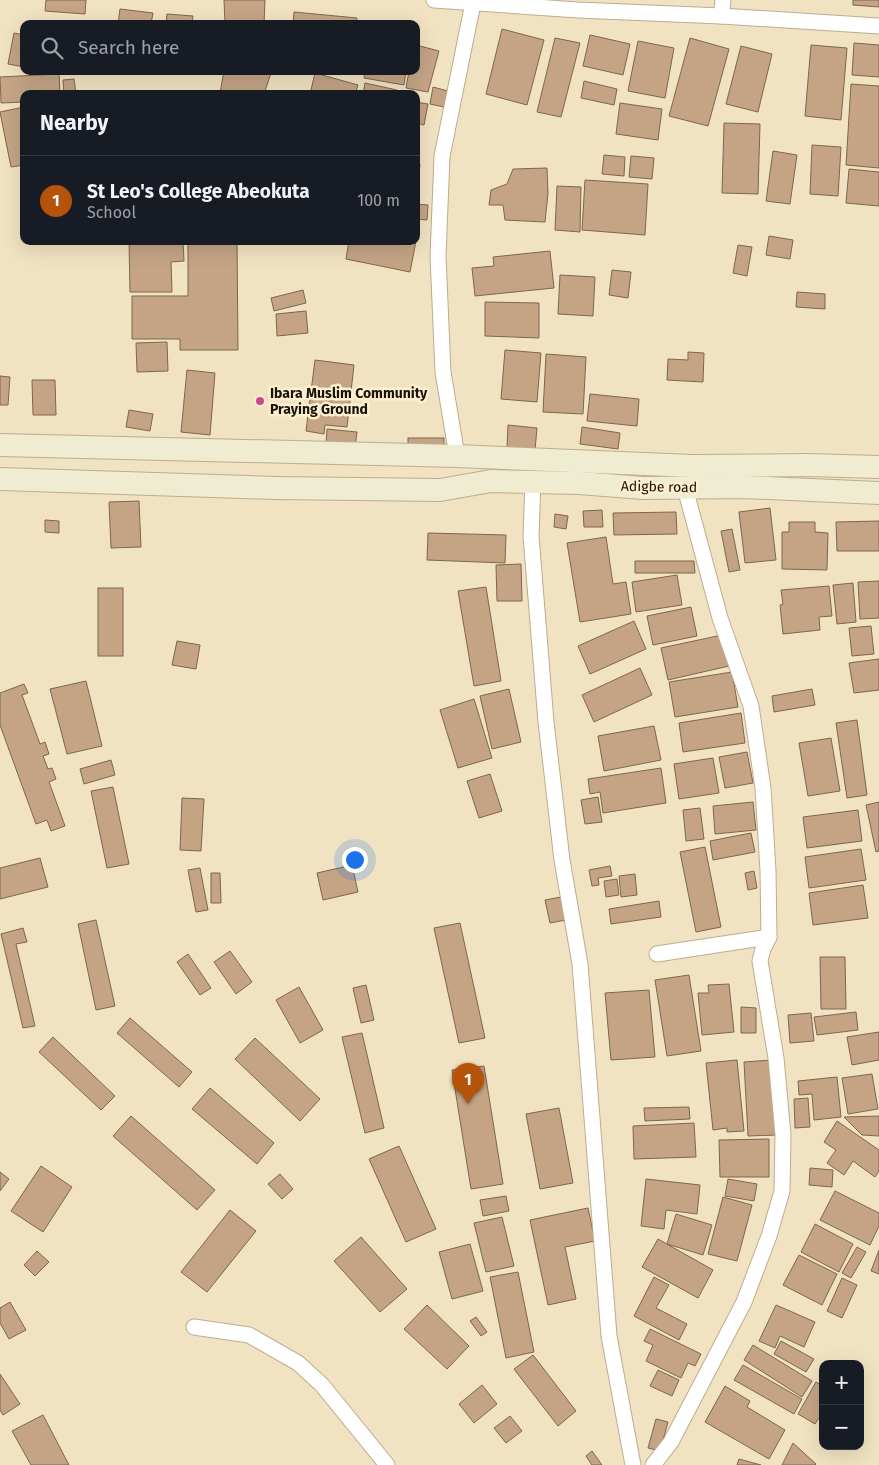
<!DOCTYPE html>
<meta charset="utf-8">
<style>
body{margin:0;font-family:"Fira Sans",sans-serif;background:#242831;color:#f1f3f6}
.controls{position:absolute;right:15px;bottom:15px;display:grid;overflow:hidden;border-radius:10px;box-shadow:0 5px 20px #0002}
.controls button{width:45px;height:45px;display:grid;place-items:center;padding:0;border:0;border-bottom:1px solid #363941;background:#171b24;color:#f1f3f6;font:25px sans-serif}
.you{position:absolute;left:354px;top:859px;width:18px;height:18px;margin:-12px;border:4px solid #fff;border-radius:50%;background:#1a73e8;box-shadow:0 0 0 8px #1a73e833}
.badge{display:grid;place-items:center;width:32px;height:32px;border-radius:50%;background:#b45309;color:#fff;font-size:16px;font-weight:700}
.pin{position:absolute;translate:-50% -41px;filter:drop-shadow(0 1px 2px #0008)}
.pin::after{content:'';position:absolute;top:26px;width:18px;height:15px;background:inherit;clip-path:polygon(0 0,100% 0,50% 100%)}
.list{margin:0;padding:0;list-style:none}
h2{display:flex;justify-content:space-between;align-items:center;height:65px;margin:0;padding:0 20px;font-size:21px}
h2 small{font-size:16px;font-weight:400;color:#9ea1a6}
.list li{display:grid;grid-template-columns:32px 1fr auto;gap:15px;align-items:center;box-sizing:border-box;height:90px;padding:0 20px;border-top:1px solid #363941}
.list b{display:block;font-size:19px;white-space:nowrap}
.list p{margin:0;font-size:16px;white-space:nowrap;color:#9ea1a6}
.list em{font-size:16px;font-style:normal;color:#9ea1a6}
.icon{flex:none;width:28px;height:28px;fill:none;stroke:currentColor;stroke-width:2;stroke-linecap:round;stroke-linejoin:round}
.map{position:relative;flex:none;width:879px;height:1465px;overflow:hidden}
.search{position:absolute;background:#171b24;box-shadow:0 5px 20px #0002;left:20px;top:20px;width:400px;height:55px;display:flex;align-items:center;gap:12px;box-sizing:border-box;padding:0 18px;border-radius:10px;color:#9ea1a6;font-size:19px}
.panel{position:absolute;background:#171b24;box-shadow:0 5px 20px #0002;left:20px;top:90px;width:400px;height:155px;border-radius:10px}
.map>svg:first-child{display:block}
</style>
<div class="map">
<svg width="879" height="1465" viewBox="0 0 879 1465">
<rect width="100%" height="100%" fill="#f1e2c2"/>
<!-- building -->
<g fill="#c4a485" stroke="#7d664f">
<polygon points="46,0 86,0 85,14 45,11"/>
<polygon points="224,0 265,0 264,24 225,24"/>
<polygon points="853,0 879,0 879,7 853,5"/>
<polygon points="120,9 153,13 151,24 118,24"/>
<polygon points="294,12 357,18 356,24 293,24"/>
<polygon points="167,14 193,16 192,24 166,24"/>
<polygon points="502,29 544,40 527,105 486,94"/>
<polygon points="14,33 24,35 24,67 8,64"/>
<polygon points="590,35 630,44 623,75 583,66"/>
<polygon points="555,38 580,43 561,117 537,112"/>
<polygon points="690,38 729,49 708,126 669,116"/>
<polygon points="638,41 674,48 665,98 628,91"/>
<polygon points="854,43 879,45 879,77 852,75"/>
<polygon points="416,45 439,51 428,92 406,88 409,71 416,71"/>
<polygon points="811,45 847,48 841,120 805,116"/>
<polygon points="741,46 772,54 758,112 726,104"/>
<polygon points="224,71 262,71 271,73 264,94 223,94 220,93"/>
<polygon points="365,71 406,71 404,85 364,78"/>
<polygon points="315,73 358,85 355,94 310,94"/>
<polygon points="59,74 60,94 24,94 24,102 1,103 0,77"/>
<polygon points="74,79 76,94 64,94 63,80"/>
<polygon points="584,81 617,89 614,105 581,98"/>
<polygon points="365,83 397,90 396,94 363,94"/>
<polygon points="851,84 879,86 879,168 846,165"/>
<polygon points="433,87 448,91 444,107 430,104"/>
<polygon points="174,91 174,94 136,94 136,92"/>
<polygon points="416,102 428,104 424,125 416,123"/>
<polygon points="620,103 662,109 658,140 616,134"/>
<polygon points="24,107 24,165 11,167 0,112"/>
<polygon points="724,123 760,124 758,194 722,193"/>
<polygon points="812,145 841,147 838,196 810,194"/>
<polygon points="773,151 797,155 790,204 766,201"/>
<polygon points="604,155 625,157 624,176 602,174"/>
<polygon points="631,156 654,158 652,179 629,177"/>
<polygon points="416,164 420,164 418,188 416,188"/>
<polygon points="547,168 548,193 545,222 505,220 503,205 489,205 491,190 507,184 513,169"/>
<polygon points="849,169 879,172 879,206 846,203"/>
<polygon points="585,180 648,184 645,235 582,230"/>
<polygon points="557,186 581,187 580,232 555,230"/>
<polygon points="416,204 428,205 427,220 416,219"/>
<polygon points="769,236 793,240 790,259 766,255"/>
<polygon points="129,241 183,241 184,261 171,262 172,292 130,292"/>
<polygon points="188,241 237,241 238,350 180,350 180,339 132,339 132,296 188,296"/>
<polygon points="349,241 416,241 410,272 346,259"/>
<polygon points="738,245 752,247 747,276 733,273"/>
<polygon points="550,251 554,288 475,296 472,268 494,266 493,257"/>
<polygon points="612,270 631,272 628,298 609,295"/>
<polygon points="560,275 595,277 593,316 558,314"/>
<polygon points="303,290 306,303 274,311 271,298"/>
<polygon points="797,292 825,294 825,309 796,307"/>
<polygon points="485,302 539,303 539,338 485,336"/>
<polygon points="306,311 308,333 277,336 276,314"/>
<polygon points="167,342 168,371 137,372 136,343"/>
<polygon points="505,350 541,353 537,402 501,399"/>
<polygon points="688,352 704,353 703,382 667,380 668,359 688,360"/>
<polygon points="546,354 586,357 583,414 543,412"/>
<polygon points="315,360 354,365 347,427 325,425 324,434 306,431"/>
<polygon points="187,370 215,373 210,435 181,432"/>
<polygon points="0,376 10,377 8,405 0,405"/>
<polygon points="32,380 55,380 56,415 33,415"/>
<polygon points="590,394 639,399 637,426 587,421"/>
<polygon points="129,410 153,414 150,431 126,427"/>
<polygon points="508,425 537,428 535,450 507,448"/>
<polygon points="582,427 620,433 618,449 580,444"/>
<polygon points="327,429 357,432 355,447 326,444"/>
<rect x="408" y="438" width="36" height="13"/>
<polygon points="139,501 141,547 111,548 109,502"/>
<polygon points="770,508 776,560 745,563 739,512"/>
<polygon points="602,510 603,527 584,527 583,511"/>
<polygon points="676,512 677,534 614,535 613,513"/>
<polygon points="555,514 568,516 566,529 554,527"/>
<polygon points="45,520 59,521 59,533 45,532"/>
<polygon points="879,521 879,551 837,551 836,522"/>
<polygon points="789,522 815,522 815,532 828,533 827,570 782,569 782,532 789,532"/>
<polygon points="732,529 740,570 729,572 721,531"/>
<polygon points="428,533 506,535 505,563 427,560"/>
<polygon points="606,537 613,584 626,582 631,614 580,622 567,543"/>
<polygon points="635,561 694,561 695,573 635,573"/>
<polygon points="521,564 522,601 497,601 496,565"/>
<polygon points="677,575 682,605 636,612 632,582"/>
<polygon points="879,581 879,618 860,619 858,582"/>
<polygon points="853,583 856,622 837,624 833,585"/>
<polygon points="829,586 832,616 819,617 820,630 783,634 780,605 783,604 781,590"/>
<polygon points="486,587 501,681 474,686 458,591"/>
<rect x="98" y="588" width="25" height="68"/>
<polygon points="691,607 697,636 653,645 647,616"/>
<polygon points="634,621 646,649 590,674 578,646"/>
<polygon points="871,626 874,654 852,656 849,628"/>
<polygon points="722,635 729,666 668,680 661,648"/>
<polygon points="177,641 200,645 196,669 172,665"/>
<polygon points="879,659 879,690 854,693 849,663"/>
<polygon points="640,668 652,695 594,722 582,695"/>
<polygon points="732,672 738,707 675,717 669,682"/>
<polygon points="86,681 102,746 67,754 50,689"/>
<polygon points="24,684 28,693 22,695 40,744 45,742 49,754 43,756 48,769 52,768 56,779 49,782 65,826 51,831 47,820 36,824 0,725 0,693"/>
<polygon points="509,689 521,742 492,749 480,696"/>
<polygon points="812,689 815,705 774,712 772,696"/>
<polygon points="474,699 492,758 458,768 440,710"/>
<polygon points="741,713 745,743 683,752 679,723"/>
<polygon points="857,720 867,795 847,798 836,723"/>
<polygon points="654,726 661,760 604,771 598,736"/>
<polygon points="831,738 840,791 808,796 799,743"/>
<polygon points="747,752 753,783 725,788 719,757"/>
<polygon points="713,758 719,793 679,799 674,764"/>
<polygon points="111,760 115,775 84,784 80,769"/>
<polygon points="661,768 666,803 603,813 600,792 590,794 588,779"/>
<polygon points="490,774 502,811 479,818 467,781"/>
<polygon points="113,787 129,864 107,868 91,791"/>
<polygon points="598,797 602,822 585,824 581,800"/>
<polygon points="182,798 204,799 201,851 180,850"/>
<polygon points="753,802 756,830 715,834 713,806"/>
<polygon points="879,802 879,851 876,852 866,805"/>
<polygon points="700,808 704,839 686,841 683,810"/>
<polygon points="858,810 862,841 807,848 803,817"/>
<polygon points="751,833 755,852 713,860 710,841"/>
<polygon points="705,847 721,927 696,932 680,852"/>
<polygon points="861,849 866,880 809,888 805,857"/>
<polygon points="40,858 48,887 0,899 0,868"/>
<polygon points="352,865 358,892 323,900 317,873"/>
<polygon points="610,866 612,876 598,878 599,885 592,886 589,870"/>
<polygon points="200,868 208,910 196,912 188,870"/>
<polygon points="754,871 757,888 748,890 745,873"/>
<polygon points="211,873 220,873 221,903 211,903"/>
<polygon points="635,874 637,895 621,897 619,876"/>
<polygon points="617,879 619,895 606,897 604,881"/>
<polygon points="863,885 868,918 813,925 809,893"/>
<polygon points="561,897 566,920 550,923 545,900"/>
<polygon points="659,901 661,917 611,924 609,909"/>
<polygon points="96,920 115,1006 96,1010 78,924"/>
<polygon points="460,923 485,1038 459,1043 434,928"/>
<polygon points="23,928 27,942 16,944 35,1026 23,1028 1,934"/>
<polygon points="230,951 252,982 236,994 214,962"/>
<polygon points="188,954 211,988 200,995 177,962"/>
<polygon points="820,957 845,957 846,1009 821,1009"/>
<polygon points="689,975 701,1051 667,1056 655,980"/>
<polygon points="729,984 734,1032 702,1035 698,993 709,993 708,985"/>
<polygon points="366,985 374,1020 361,1023 353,988"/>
<polygon points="299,987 323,1030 300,1043 276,1000"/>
<polygon points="649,990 655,1057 611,1060 605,993"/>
<polygon points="741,1007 756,1008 756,1033 741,1033"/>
<polygon points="856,1012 858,1030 817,1035 814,1017"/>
<polygon points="811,1013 814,1041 790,1043 788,1015"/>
<polygon points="130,1018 192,1072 179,1087 117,1033"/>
<polygon points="879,1032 879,1060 852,1065 847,1037"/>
<polygon points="362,1033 384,1128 365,1133 342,1037"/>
<polygon points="53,1037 115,1096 101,1110 39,1052"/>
<polygon points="255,1038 320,1099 300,1121 235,1059"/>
<polygon points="737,1060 744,1131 727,1132 727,1128 713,1130 706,1063"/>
<polygon points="772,1060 777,1135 748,1136 744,1062"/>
<polygon points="484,1066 503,1184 471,1189 452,1070"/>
<polygon points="872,1074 878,1109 848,1114 842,1078"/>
<polygon points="837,1077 841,1117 814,1120 812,1094 799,1095 798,1081"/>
<polygon points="210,1088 274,1143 257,1164 192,1109"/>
<polygon points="808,1098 810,1127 795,1128 794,1099"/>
<polygon points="689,1107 690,1119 645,1121 644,1108"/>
<polygon points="559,1108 573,1183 540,1189 526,1114"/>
<polygon points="131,1116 215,1190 197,1210 113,1136"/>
<polygon points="879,1116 879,1136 862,1135 844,1117"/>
<polygon points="837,1121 879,1150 879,1171 875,1177 853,1161 844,1175 827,1163 836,1150 824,1142"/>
<polygon points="694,1123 696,1157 634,1159 633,1126"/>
<polygon points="769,1139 769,1177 720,1177 719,1140"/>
<polygon points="399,1146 436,1229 406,1242 369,1159"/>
<polygon points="41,1166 72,1187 43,1232 11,1211"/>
<polygon points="810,1168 833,1170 832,1187 809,1185"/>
<polygon points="0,1172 9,1179 0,1191"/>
<polygon points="280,1174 293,1189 282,1199 268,1184"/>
<polygon points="646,1179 700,1185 697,1214 666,1210 664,1229 641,1226"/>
<polygon points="728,1179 757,1184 754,1201 725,1196"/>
<polygon points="835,1191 879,1213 879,1226 870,1245 820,1220"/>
<polygon points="506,1196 509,1211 483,1216 480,1200"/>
<polygon points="723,1197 752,1205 737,1261 708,1254"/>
<polygon points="588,1208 595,1241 565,1247 576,1299 548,1305 530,1220"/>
<polygon points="230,1210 256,1231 207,1292 181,1272"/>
<polygon points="676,1214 712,1225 703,1255 667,1244"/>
<polygon points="502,1217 514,1266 486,1272 474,1223"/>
<polygon points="815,1224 853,1244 839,1272 801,1252"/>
<polygon points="361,1237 407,1289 380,1312 334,1261"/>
<polygon points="658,1239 713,1270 698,1298 642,1267"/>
<polygon points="470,1244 483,1291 452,1299 439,1252"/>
<polygon points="857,1247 866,1252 851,1278 842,1273"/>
<polygon points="879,1250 879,1274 871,1271"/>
<polygon points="37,1251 49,1262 35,1276 24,1265"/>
<polygon points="799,1255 837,1274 822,1305 783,1285"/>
<polygon points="518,1272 534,1352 506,1358 490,1277"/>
<polygon points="654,1277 669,1285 656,1308 687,1324 679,1340 634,1316"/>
<polygon points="842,1278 857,1285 842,1318 827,1311"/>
<polygon points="10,1302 26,1330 9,1339 0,1323 0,1308"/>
<polygon points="427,1305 469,1346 447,1369 404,1329"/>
<polygon points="776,1305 815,1322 804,1347 780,1336 775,1348 759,1341"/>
<polygon points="476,1317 487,1332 481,1336 470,1321"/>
<polygon points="650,1329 701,1354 695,1366 688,1363 681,1378 646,1361 653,1345 644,1341"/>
<polygon points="781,1341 814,1359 806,1372 774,1354"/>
<polygon points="753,1345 812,1381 802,1397 744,1360"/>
<polygon points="533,1355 576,1411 558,1426 514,1369"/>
<polygon points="743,1365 802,1399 794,1414 734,1380"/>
<polygon points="658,1370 679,1380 672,1396 650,1386"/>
<polygon points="0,1374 20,1404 3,1415 0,1410"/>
<polygon points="816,1382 823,1386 823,1412 815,1424 798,1414"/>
<polygon points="482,1385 497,1404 474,1423 459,1404"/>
<polygon points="725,1386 750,1401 747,1407 785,1430 769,1459 705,1422"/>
<polygon points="43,1415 69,1465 31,1465 12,1431"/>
<polygon points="510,1416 522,1431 506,1443 494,1428"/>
<polygon points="656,1419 668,1422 660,1451 648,1448"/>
<polygon points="793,1443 816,1464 815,1465 782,1465"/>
<polygon points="592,1451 602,1465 592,1465 586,1456"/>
<polygon points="739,1459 761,1465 737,1465"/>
</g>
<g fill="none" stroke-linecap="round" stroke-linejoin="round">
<defs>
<g id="minor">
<polyline points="434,0 578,10 721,16 879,26"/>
<polyline points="721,16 723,0"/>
<polyline points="457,456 443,372 438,256 442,156 473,3"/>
<polyline points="533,482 531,536 546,722 562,860 580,964 609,1336 633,1465"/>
<polyline points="657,954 769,937"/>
<polyline points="194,1327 249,1335 298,1363 322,1385 387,1465"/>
<polyline points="653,1465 671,1442 744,1302 769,1236 782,1191 783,1135 776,1058 760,961 763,949 769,937 768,871 763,788 751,706 720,618 685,488"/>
</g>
<g id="secondary">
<polyline points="0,445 457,456 692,466 808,465 879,467"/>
<polyline points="0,479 275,488 440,490 491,481 579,483 643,488 743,487 879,493"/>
</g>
</defs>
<!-- minor casing -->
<use href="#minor" stroke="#bcad8f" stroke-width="17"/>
<!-- secondary casing -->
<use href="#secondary" stroke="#bcad8f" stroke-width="24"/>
<!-- minor -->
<use href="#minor" stroke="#fff" stroke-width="15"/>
<!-- secondary -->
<use href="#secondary" stroke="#efecd1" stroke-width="22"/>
</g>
<!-- markers -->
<circle fill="#cc478a" stroke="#ffefcf" stroke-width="2" cx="260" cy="401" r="5"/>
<g text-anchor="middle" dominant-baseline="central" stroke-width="5" stroke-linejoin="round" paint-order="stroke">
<!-- poi labels -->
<g font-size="14" font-weight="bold" fill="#181308" stroke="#ffefcf" text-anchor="start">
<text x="270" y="393">Ibara Muslim Community<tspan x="270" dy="16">Praying Ground</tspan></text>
</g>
<!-- street labels -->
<g font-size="14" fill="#181308" stroke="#ffefcf">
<text transform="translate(659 487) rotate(1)">Adigbe road</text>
</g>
</g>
</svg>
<div class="controls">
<button>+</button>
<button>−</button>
</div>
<div class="you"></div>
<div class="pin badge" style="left:468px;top:1104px">1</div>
<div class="search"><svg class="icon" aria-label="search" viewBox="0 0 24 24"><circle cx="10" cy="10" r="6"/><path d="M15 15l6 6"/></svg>Search here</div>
<section class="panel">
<h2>Nearby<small></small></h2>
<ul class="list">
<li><span class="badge">1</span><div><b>St Leo's College Abeokuta</b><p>School</p></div><em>100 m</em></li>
</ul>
</section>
</div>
